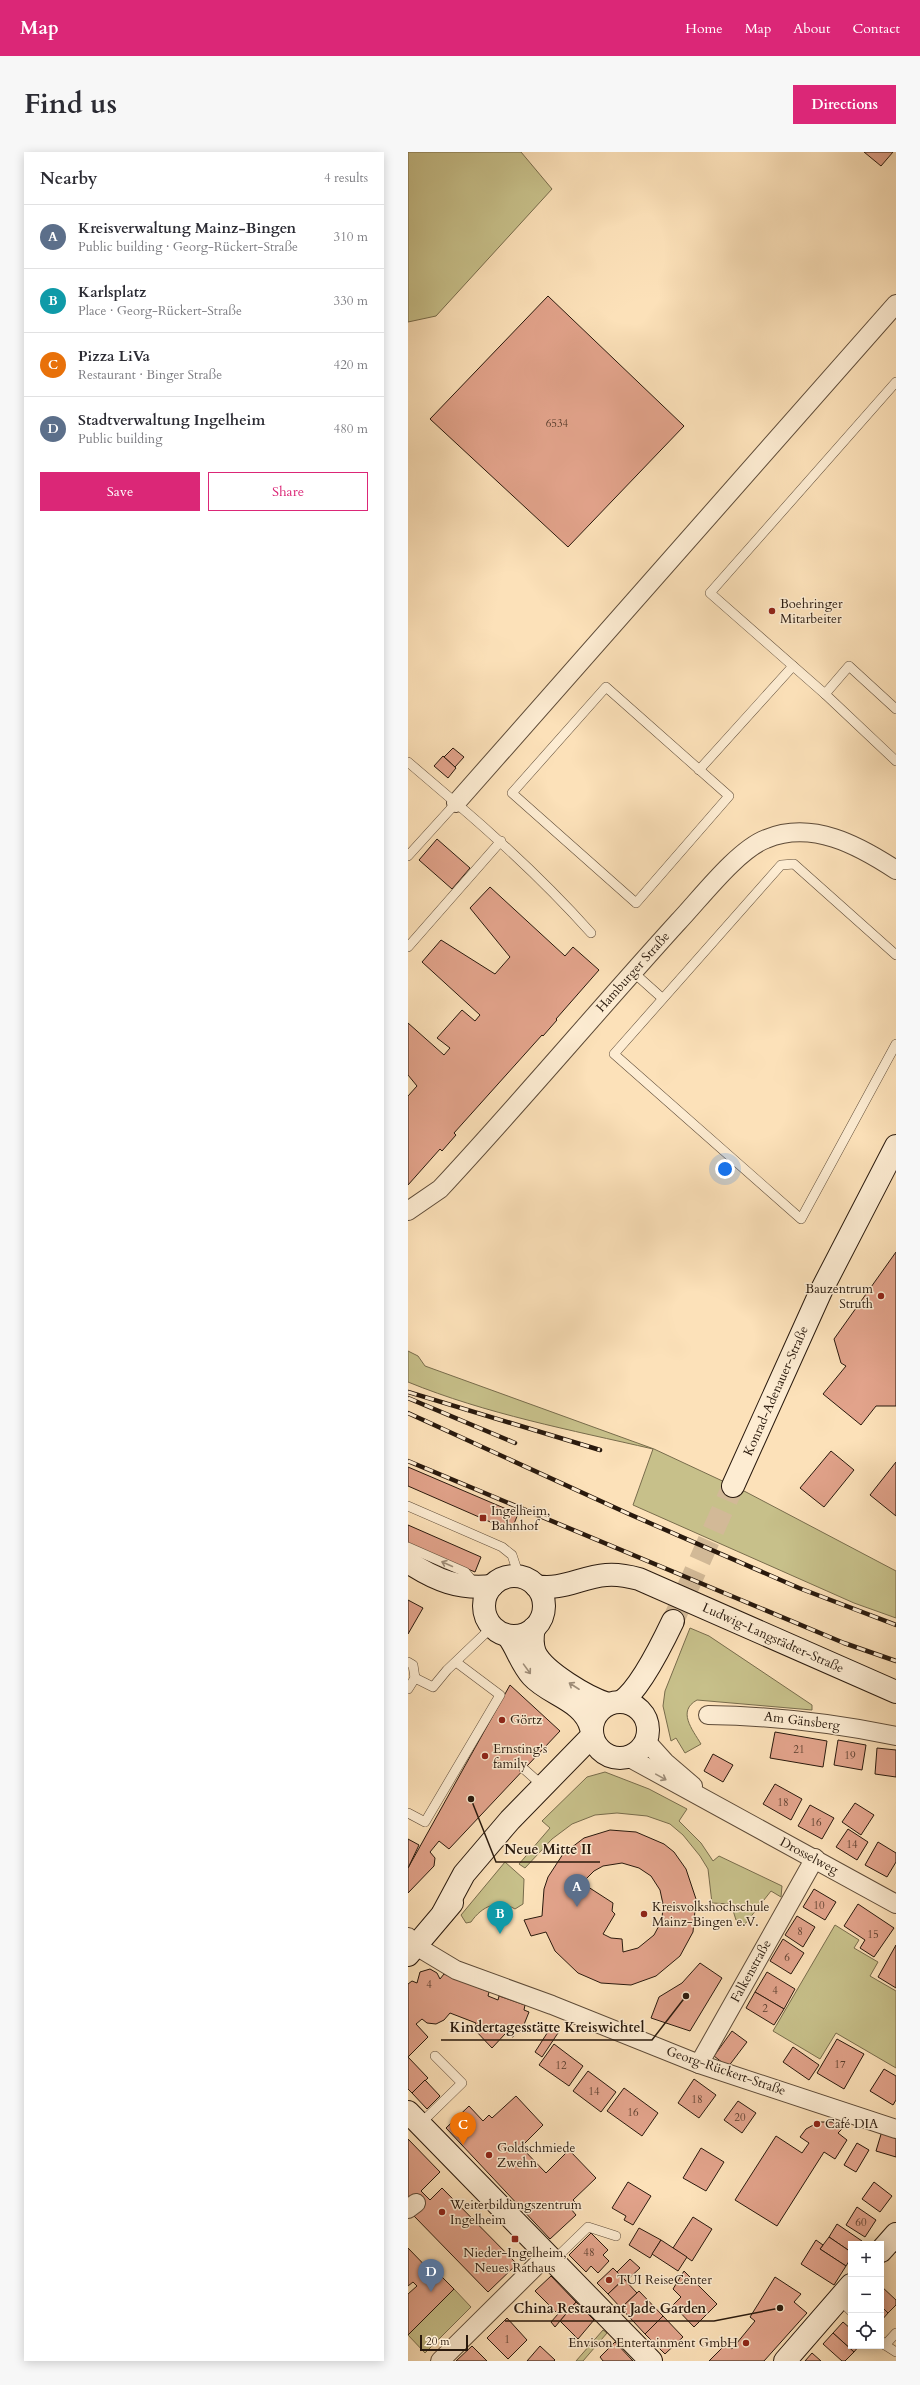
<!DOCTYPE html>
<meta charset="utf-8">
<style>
body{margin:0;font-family:Cardo,serif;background:#f7f7f7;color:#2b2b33}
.controls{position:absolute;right:12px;bottom:12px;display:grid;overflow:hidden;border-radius:0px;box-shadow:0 2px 10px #0003}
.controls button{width:36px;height:36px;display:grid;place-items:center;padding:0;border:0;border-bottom:1px solid #e1e1e2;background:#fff;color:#2b2b33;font:20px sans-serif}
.scale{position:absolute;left:12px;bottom:10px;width:48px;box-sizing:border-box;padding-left:4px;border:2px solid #29190d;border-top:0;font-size:11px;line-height:14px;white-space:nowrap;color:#29190d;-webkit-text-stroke:3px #fdecd2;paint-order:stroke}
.you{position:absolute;left:317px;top:1017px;width:14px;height:14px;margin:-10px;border:3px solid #fff;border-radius:50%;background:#1a73e8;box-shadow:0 0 0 6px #1a73e833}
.badge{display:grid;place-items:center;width:26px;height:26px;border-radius:50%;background:#db2777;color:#fff;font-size:13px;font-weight:700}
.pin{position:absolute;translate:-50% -33px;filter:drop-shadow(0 1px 2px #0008)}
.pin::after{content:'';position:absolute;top:21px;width:14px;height:12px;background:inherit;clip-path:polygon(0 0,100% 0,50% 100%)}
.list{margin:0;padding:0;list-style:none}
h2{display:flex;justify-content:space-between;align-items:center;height:52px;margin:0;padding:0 16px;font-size:17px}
h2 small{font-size:13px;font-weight:400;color:#7c7c81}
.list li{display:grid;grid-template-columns:26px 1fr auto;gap:12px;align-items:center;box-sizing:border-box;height:64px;padding:0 16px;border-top:1px solid #e1e1e2}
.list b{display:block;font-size:15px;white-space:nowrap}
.list p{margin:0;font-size:13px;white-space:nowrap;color:#7c7c81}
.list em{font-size:13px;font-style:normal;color:#7c7c81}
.actions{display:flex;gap:8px;padding:12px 16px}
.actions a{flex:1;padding:9px 0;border:1px solid #db2777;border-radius:0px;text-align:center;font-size:14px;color:#db2777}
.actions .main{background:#db2777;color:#fff}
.icon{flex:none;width:22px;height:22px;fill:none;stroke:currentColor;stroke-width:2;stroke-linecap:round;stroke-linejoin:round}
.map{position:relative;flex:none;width:488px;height:2209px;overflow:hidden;border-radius:0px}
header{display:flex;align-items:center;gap:24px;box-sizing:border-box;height:56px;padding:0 20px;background:#db2777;color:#fff}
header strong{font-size:19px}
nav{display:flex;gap:22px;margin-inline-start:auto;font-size:14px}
.intro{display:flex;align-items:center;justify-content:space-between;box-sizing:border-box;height:96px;padding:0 24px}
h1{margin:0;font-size:28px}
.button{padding:10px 18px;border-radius:0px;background:#db2777;color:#fff;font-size:14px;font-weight:700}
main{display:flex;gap:24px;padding:0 24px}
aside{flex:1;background:#fff;border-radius:0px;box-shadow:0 2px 10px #0003}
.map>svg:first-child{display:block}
</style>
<header>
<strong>Map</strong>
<nav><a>Home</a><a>Map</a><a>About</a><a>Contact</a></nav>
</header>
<div class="intro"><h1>Find us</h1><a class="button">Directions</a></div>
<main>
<aside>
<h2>Nearby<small>4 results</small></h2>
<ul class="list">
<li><span class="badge" style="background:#5c6f8a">A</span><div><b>Kreisverwaltung Mainz-Bingen</b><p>Public building · Georg-Rückert-Straße</p></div><em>310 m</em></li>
<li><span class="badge" style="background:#0f9aa8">B</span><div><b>Karlsplatz</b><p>Place · Georg-Rückert-Straße</p></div><em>330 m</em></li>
<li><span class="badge" style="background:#e8710a">C</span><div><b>Pizza LiVa</b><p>Restaurant · Binger Straße</p></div><em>420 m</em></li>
<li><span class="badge" style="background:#5c6f8a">D</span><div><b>Stadtverwaltung Ingelheim</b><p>Public building</p></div><em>480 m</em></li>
</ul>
<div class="actions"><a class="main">Save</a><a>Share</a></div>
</aside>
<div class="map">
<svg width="488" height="2209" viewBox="0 0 488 2209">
<rect width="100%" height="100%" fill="#fce1b9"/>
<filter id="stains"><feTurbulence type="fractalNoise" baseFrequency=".005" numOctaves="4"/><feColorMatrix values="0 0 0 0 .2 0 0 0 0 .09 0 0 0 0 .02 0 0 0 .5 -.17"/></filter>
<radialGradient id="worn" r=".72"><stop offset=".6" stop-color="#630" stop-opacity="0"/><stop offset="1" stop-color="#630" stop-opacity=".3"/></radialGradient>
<!-- green -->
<g fill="#c7c08a" stroke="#786c4c">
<polygon points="0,0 113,0 144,37 28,164 0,170"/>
<path d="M0,1199L10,1204L17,1214L246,1297L338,1340L488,1419V1466L446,1451L225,1353L245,1297C163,1278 78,1262 0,1230Z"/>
<path d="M282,1476L301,1484L404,1553V1558L289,1548C269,1559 284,1577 293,1592L277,1601L268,1586L263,1589L255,1554L257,1539Z"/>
<polygon points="197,1620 241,1637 279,1657 271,1669 293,1691 305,1709 311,1704 374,1734 373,1745 363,1739 337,1772 328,1768 323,1752 304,1751 300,1717 292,1704 275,1683 262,1672 239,1664 209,1661 187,1663 164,1672 144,1687 117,1716 111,1712 142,1676 134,1669 179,1625"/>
<path d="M97,1710L116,1727L115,1752L107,1757C90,1747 74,1754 63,1770L58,1771L53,1763Z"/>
<polygon points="427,1773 451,1788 446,1796 470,1810 462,1824 488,1839 488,1916 428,1881 412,1907 365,1879"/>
<polygon points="46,2137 63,2155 17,2201 0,2183"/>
<polygon points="195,2178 199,2181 175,2209 168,2209"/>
</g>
<!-- building -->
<g fill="#e2a38b" stroke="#29190d" fill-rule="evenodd">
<polygon points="456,0 485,0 473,14"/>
<polygon points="140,144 276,274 160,395 22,267"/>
<polygon points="45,596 56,605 47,615 36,605"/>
<polygon points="35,604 48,616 40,626 26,614"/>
<polygon points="29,687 62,716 44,737 11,708"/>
<polygon points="82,735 157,804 165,795 191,818 148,867 149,868 135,884 134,883 46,981 48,983 34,999 32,997 0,1033 0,944 9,934 0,923 0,871 36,903 42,896 29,886 54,858 67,869 72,863 14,810 33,788 87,822 102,805 62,756"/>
<polygon points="488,1100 488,1254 468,1254 453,1273 415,1242 438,1214 433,1211 426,1187"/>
<polygon points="423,1299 446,1318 416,1355 392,1336"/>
<polygon points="488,1310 488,1364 462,1343"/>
<polygon points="0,1315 110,1362 103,1379 0,1334"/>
<polygon points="0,1373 73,1405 67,1420 0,1392"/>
<polygon points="0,1448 15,1456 0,1482"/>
<polygon points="102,1533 152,1579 41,1697 31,1689 22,1700 27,1706 26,1714 0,1741 0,1716"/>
<polygon points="367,1580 419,1589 415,1615 362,1606"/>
<polygon points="430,1588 458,1593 454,1618 426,1613"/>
<polygon points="469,1596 488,1598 488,1625 467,1622"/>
<polygon points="305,1602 325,1613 315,1630 296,1619"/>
<polygon points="367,1632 394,1647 383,1668 355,1652"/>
<polygon points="447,1651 466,1663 453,1683 434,1670"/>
<polygon points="402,1653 426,1666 414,1687 390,1674"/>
<polygon points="440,1677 460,1690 449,1708 428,1695"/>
<path d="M202,1678L228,1680L256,1692L266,1700L278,1717L288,1747L285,1780L272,1804L248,1824L223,1833L193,1831L170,1821L147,1799L138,1780L123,1784L116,1768L134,1764L136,1737L140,1725L155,1702L176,1686ZM214,1711L231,1716L243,1724L252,1738L255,1752L254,1768L246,1783L230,1796L215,1800L214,1787L203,1786L195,1782L207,1762L204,1759L205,1751L174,1731L186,1719L195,1714Z"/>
<polygon points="0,1687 11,1693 0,1716"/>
<polygon points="470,1690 488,1701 488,1710 479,1725 457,1713"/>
<polygon points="406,1737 428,1750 417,1768 395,1755"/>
<polygon points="450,1752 486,1776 466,1805 452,1796 457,1788 436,1774"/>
<polygon points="389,1764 407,1775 395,1795 377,1783"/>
<polygon points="375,1787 396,1801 383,1822 362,1809"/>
<polygon points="488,1793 488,1836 470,1825"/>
<polygon points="292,1811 314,1826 282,1879 243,1866 251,1845 274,1831"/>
<polygon points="22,1817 29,1821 32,1827 36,1822 81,1840 80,1844 90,1848 91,1844 117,1853 116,1858 121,1860 113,1880 108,1878 105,1885 97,1882 84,1896 66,1877 68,1871 42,1861 36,1868 28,1872 19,1871 14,1867 8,1872 20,1885 0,1905 0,1832 4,1829 9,1831 12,1820"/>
<polygon points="359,1820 387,1837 376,1857 347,1840"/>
<polygon points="347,1840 376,1857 366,1873 338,1856"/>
<polygon points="143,1875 150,1881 134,1905 127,1900"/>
<polygon points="324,1879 339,1890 320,1915 306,1904"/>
<polygon points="429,1887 456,1902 436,1937 409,1921"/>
<polygon points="146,1892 175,1914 161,1934 131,1913"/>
<polygon points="385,1895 411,1913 401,1928 375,1910"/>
<polygon points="0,1905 20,1926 4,1941 0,1937"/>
<polygon points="476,1917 488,1924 488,1948 485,1953 462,1939"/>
<polygon points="180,1919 208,1940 193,1960 165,1939"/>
<polygon points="286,1927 308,1943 291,1966 270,1951"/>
<polygon points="17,1928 32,1944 19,1957 4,1941"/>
<polygon points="216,1936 250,1961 234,1984 199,1959"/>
<polygon points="108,1944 135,1973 113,1995 138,2021 161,1998 188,2026 165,2048 169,2052 163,2057 168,2063 142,2087 38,1976 61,1954 75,1969 81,1963 84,1966"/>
<polygon points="330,1949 348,1961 334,1981 316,1968"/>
<polygon points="411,1970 424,1970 435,1976 430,1981 439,1988 427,2007 416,2000 369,2074 327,2048 368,1984 394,2001 401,1991 392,1985 398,1977"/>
<polygon points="474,1979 488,1984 488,2005 468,1999"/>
<polygon points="0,1987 32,2020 13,2039 22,2048 34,2036 109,2112 80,2140 6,2064 13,2057 0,2052"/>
<polygon points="449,1991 461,1998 448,2020 436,2013"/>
<polygon points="293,1996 316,2010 298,2039 275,2026"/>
<polygon points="220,2030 243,2044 225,2073 216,2068 218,2064 204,2056"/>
<polygon points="466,2030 484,2044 472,2060 454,2047"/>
<polygon points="449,2055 468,2068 457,2085 438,2073"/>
<polygon points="285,2065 304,2077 284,2109 265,2096"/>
<polygon points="429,2072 454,2089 452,2092 443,2092 443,2100 421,2085"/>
<polygon points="231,2076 253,2088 242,2106 221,2093"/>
<polygon points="183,2081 200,2098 195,2103 201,2109 190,2121 183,2114 178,2120 161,2103"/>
<polygon points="421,2085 443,2100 443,2106 438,2114 412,2097"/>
<polygon points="253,2088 279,2105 270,2119 244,2102"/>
<polygon points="408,2088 415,2093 412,2097 438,2114 426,2133 393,2112"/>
<polygon points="0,2096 30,2127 33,2124 46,2137 0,2183 0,2142 9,2134 5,2130 0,2134"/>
<polygon points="222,2107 232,2116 218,2129 209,2120"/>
<polygon points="205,2116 216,2127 200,2142 189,2131"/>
<polygon points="276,2119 309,2152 286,2175 265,2153 273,2145 265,2137"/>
<polygon points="143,2124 168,2150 147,2175 143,2170 150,2162 127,2139"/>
<polygon points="367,2125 393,2142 386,2150 399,2161 356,2209 301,2209 318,2192 324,2197 347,2169 342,2165"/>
<polygon points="216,2127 229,2141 213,2156 200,2142"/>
<polygon points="473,2134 488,2148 488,2153 480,2161 473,2154"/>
<polygon points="231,2139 255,2164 237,2182 213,2156"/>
<polygon points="168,2150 186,2168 170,2187 152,2169"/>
<polygon points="473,2154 480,2161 473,2169"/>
<polygon points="255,2164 275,2185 257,2202 237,2182"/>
<polygon points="99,2166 119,2188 100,2207 79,2186"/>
<polygon points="435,2170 443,2177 443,2194 451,2194 446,2200 425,2181"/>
<polygon points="425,2181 446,2200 437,2209 434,2209 415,2192"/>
<polygon points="207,2190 225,2209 195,2209 192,2205"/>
<polygon points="64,2194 79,2209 48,2209"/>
<polygon points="132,2194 147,2208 146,2209 119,2209"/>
<polygon points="404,2201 413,2209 397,2209"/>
</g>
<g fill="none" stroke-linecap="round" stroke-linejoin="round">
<!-- secondary-tunnel -->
<polyline stroke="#d2b997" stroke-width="22" stroke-dasharray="22 11" stroke-linecap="butt" points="265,1469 325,1334"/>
<defs>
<g id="lane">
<polyline points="488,230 302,441 417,542 441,514 488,557"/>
<polygon points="198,535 321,644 228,751 104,641"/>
<polyline points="417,542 488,609"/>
<polyline points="0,610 48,651"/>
<polyline points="291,618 385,514"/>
<path d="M0,704L48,651C96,692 141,734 183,781"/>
<polyline points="0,795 93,689"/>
<polyline points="488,803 386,712 373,713 206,902 393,1067 488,892"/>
<polyline points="225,820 254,846"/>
<polyline points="0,1354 94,1395 104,1403 111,1424"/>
<polyline points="0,1395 57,1420 67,1432"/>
<polyline points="0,1510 5,1513 7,1526"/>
<polyline points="0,1537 7,1526 25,1535 39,1518 84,1475"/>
<polyline points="116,1617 135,1634"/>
<polyline points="0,1661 17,1670 92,1543 48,1510"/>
<polyline points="12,1972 54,1931 27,1904"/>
<polyline points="146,2108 180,2075 208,2084"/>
<polyline points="431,2147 443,2159"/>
<polyline points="473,2189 477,2193 488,2181"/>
<polyline points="477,2193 488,2200"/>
</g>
<g id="street">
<polyline points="48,651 488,152"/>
<path d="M0,1059L32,1037C113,950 190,858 270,770C292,747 329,698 358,687C404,668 450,693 488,718"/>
<path d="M300,1563C364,1564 426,1571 488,1584"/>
<polyline points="238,1589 257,1610 285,1634"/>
<polyline points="220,1605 488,1752"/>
<polyline points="0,1785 8,1794 48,1818 144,1853 291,1912 488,1977"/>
<polyline points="291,1912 407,1706"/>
<polyline points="0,2057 8,2051"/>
<polyline points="32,2209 140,2102"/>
</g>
<g id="secondary">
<polyline points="325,1334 413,1139 488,994"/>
<path d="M0,1410C27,1428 52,1438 84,1434"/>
<circle cx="106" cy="1454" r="30"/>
<path d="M128,1434C153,1439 173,1425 198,1423C209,1422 220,1424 231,1427L488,1540"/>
<path d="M126,1476C124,1485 124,1493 127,1501C136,1520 180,1546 200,1552"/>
<path d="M100,1484C109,1496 113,1512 124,1524C141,1543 176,1548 183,1576"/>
<circle cx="212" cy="1578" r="28"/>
<path d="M213,1550C232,1537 255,1490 265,1469"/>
<polyline points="35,1761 56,1722 102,1668 184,1584"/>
<polyline points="0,1803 44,1751"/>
<polyline points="0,1960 243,2209"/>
<polyline points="473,2099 488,2082"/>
<polyline points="377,2209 443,2133"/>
</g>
</defs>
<!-- lane casing -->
<use href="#lane" stroke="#5e4b38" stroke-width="10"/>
<!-- street casing -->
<use href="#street" stroke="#5e4b38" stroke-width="20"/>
<!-- secondary casing -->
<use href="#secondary" stroke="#29190d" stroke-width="24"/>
<!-- lane -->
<use href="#lane" stroke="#fdecd2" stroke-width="9"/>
<!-- street -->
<use href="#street" stroke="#fdecd2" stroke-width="18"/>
<!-- secondary -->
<use href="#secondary" stroke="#fdecd2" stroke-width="22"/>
<defs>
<g id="rail">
<polyline points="0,1240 192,1298"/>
<polyline points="0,1246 107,1291"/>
<polyline points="0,1261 221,1362 391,1436 488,1473"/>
<polyline points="0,1309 436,1491 488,1509"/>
</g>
</defs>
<!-- rail casing -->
<use href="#rail" stroke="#29190d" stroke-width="4.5"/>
<!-- rail -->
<use href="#rail" stroke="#fdecd2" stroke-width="3" stroke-dasharray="9" stroke-linecap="butt"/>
</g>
<!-- one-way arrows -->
<defs><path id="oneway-shaft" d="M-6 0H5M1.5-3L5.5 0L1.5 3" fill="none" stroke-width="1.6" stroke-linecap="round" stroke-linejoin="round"/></defs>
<g stroke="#9e8d79">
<use href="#oneway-shaft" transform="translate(39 1412) rotate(-156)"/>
<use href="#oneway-shaft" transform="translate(119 1517) rotate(54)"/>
<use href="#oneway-shaft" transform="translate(166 1534) rotate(-147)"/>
<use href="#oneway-shaft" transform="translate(253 1625) rotate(29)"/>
</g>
<!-- markers -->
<g fill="#8f2418" stroke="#fdecd2" stroke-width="1.5">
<circle cx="364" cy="459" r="4"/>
<circle cx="473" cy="1144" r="4"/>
<rect x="71" y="1362" width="8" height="8" rx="2"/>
<circle cx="94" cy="1568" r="4"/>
<circle cx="77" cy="1604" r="4"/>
<circle cx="236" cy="1762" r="4"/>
<circle cx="409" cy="1972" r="4"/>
<circle cx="81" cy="2003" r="4"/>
<circle cx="34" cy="2060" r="4"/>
<rect x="103" y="2083" width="8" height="8" rx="2"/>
<circle cx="201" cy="2128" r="4"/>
<circle cx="338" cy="2191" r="4"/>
</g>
<g text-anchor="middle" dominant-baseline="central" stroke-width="3" stroke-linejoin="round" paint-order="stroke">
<!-- number labels -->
<g font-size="11" fill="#573c2c">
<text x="149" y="271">6534</text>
<text x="391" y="1597">21</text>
<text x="442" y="1603">19</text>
<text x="375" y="1650">18</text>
<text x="408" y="1670">16</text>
<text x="444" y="1692">14</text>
<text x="411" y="1753">10</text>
<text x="392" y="1779">8</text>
<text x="465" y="1782">15</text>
<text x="379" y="1805">6</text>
<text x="21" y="1832">4</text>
<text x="367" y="1838">4</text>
<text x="357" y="1856">2</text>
<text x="432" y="1912">17</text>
<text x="153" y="1913">12</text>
<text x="186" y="1939">14</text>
<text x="289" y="1947">18</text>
<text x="225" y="1960">16</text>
<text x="332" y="1965">20</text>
<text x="453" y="2070">60</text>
<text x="181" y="2100">48</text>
<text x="99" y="2187">1</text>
</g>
<!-- poi labels -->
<g font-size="13" fill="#29190d" stroke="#fdecd2" text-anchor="start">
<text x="372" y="452">Boehringer<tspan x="372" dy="15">Mitarbeiter</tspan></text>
<text x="465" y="1137" text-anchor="end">Bauzentrum<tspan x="465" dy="15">Struth</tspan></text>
<text x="83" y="1359">Ingelheim,<tspan x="83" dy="15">Bahnhof</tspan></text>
<text x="102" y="1568">Görtz</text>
<text x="85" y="1597">Ernsting's<tspan x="85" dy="15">family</tspan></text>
<text x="244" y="1755">Kreisvolkshochschule<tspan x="244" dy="15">Mainz-Bingen e.V.</tspan></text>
<text x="417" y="1972">Café DIA</text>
<text x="89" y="1996">Goldschmiede<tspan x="89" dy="15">Zwehn</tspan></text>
<text x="42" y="2053">Weiterbildungszentrum<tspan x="42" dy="15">Ingelheim</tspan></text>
<text x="107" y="2101" text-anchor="middle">Nieder-Ingelheim,<tspan x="107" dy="15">Neues Rathaus</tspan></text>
<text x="209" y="2128">TUI ReiseCenter</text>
<text x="330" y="2191" text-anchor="end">Envison Entertainment GmbH</text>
</g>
<!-- street labels -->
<g font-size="13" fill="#29190d" stroke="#fdecd2">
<text transform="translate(225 820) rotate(-48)">Hamburger Straße</text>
<text transform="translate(368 1239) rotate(-66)">Konrad-Adenauer-Straße</text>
<text transform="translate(365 1486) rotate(24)">Ludwig-Langstädter-Straße</text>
<text transform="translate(394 1569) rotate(7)">Am Gänsberg</text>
<text transform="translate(401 1704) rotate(28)">Drosselweg</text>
<text transform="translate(343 1819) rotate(-61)">Falkenstraße</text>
<text transform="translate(318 1919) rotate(19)">Georg-Rückert-Straße</text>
</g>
</g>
<!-- callouts -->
<path fill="none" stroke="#29190d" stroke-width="1.5" d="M63 1647L88 1710H192M278 1844L244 1888H33M372 2156L306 2169H97"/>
<g fill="#29190d" stroke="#fdecd2" stroke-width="1.5">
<circle cx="63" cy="1647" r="4"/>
<circle cx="278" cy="1844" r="4"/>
<circle cx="372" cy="2156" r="4"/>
</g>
<g font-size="14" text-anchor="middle" font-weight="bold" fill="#29190d" stroke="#fdecd2" stroke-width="3" stroke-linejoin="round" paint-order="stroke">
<text x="140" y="1702">Neue Mitte II</text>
<text x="139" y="1880">Kindertagesstätte Kreiswichtel</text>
<text x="202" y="2161">China Restaurant Jade Garden</text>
</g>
<rect width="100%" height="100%" filter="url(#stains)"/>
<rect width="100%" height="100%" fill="url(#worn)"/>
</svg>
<div class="controls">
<button>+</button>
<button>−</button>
<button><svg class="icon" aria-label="locate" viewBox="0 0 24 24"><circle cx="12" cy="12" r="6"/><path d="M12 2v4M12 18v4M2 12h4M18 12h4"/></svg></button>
</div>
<div class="scale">20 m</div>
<div class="you"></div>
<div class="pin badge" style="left:169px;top:1755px;background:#5c6f8a">A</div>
<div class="pin badge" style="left:92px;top:1782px;background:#0f9aa8">B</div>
<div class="pin badge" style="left:55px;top:1993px;background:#e8710a">C</div>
<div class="pin badge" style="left:23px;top:2140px;background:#5c6f8a">D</div>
</div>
</main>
